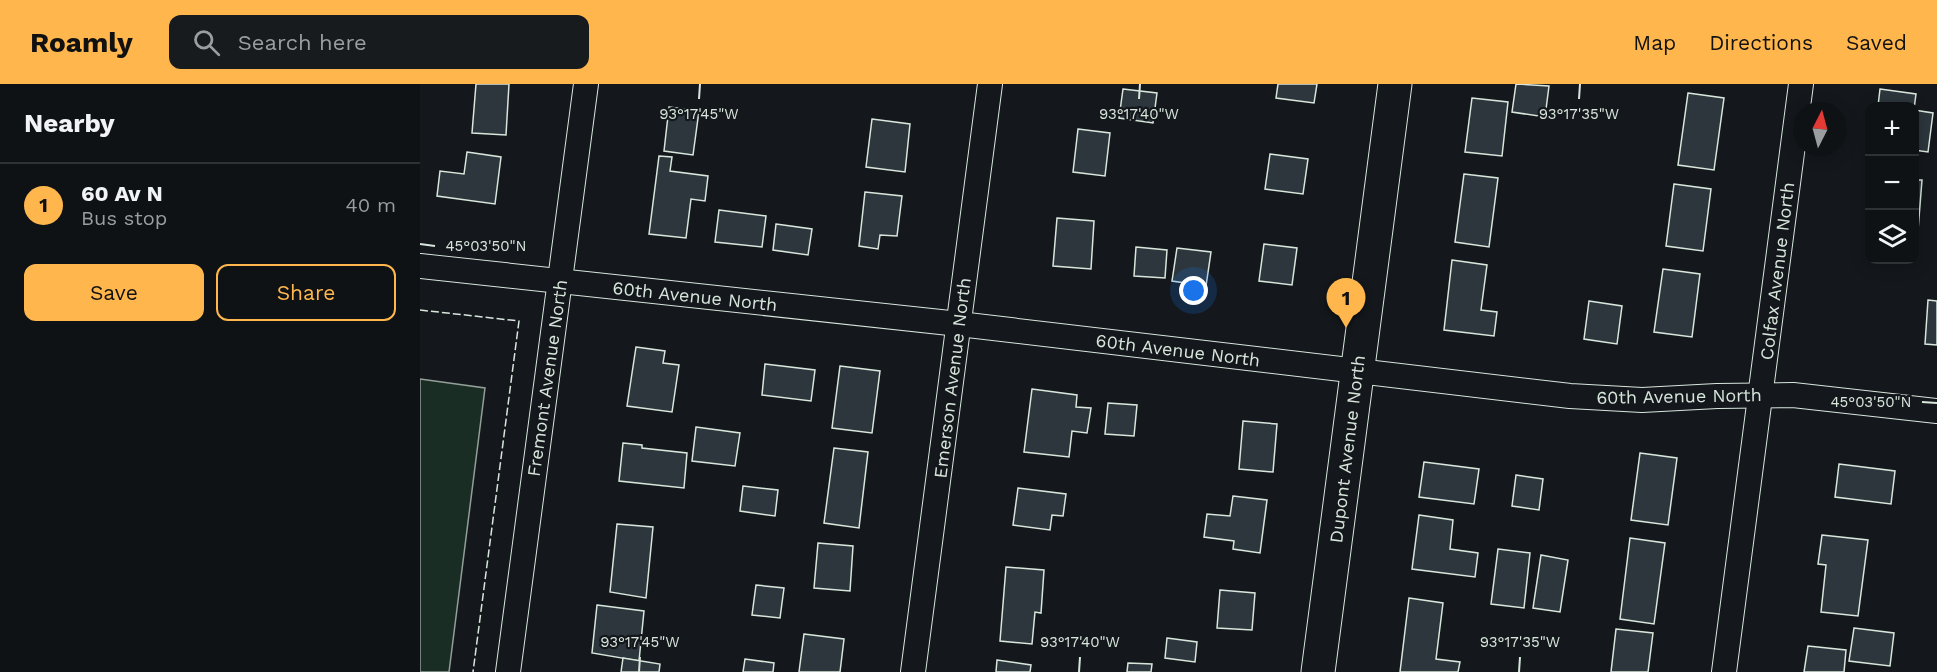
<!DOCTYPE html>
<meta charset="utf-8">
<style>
body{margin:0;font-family:"Work Sans",sans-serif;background:#181b1e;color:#f1f3f6}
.controls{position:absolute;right:18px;top:18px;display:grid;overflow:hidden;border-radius:12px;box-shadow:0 3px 15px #0003}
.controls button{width:54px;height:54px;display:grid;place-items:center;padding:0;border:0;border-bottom:2px solid #2f3234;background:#0f1215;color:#f1f3f6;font:30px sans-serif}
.compass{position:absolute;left:1373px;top:18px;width:54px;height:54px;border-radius:50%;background:#0f1215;box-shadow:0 3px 15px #0003;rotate:6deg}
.you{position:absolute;left:774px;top:207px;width:21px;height:21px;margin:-15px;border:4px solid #fff;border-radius:50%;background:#1a73e8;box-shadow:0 0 0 9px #1a73e833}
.badge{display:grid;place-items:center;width:39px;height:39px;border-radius:50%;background:#ffb74d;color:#111;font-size:20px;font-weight:700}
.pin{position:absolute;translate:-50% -50px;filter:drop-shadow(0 2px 3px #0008)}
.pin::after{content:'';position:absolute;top:32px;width:21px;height:18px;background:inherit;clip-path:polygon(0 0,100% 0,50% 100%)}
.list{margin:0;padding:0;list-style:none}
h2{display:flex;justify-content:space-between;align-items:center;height:78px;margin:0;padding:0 24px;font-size:26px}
h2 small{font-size:20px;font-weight:400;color:#9b9ea0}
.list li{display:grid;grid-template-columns:39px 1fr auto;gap:18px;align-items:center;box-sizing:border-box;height:84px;padding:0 24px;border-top:2px solid #2f3234}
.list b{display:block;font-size:22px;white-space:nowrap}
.list p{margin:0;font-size:20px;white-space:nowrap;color:#9b9ea0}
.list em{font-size:20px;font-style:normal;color:#9b9ea0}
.actions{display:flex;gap:12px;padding:18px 24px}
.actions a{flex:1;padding:14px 0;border:2px solid #ffb74d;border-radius:12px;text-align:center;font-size:21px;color:#ffb74d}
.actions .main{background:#ffb74d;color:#111}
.icon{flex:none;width:33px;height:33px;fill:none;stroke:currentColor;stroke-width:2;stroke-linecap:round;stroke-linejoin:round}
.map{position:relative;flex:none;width:1517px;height:588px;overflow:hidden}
header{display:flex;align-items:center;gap:36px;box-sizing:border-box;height:84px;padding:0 30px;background:#ffb74d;color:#111}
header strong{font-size:28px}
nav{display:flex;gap:33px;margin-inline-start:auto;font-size:21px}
.search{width:420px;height:54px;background:#181b1e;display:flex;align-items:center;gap:15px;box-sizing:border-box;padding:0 21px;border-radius:12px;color:#9b9ea0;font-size:22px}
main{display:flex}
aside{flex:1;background:#0f1215}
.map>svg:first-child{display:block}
</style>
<header>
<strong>Roamly</strong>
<div class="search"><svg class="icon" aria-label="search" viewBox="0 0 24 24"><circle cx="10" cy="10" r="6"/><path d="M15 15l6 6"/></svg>Search here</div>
<nav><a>Map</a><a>Directions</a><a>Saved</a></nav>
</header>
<main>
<aside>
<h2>Nearby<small></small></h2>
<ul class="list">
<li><span class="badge">1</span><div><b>60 Av N</b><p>Bus stop</p></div><em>40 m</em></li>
</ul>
<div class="actions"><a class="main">Save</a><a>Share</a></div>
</aside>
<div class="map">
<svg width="1517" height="588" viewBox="0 0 1517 588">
<rect width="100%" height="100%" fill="#14181c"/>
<!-- green -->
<polygon fill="#1a2d24" stroke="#939e99" stroke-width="1.5" points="0,295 65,304 29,588 0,588"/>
<!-- building -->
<g fill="#2c363c" stroke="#d8e6dc" stroke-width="1.5">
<polygon points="56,0 89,0 86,51 52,49"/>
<polygon points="858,0 897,0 894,19 856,14"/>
<polygon points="1096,0 1129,2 1125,33 1092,28"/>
<polygon points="703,5 737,9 733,39 699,34"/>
<polygon points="1460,5 1496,10 1494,25 1494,22 1458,22"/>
<polygon points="1268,9 1304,14 1294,86 1258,81"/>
<polygon points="1052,14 1088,18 1082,72 1045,68"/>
<polygon points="249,23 279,27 273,71 244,67"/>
<polygon points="1494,26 1513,29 1508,68 1494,66"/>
<polygon points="452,35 490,40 485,88 446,83"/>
<polygon points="658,45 690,49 685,92 653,88"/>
<polygon points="47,68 81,73 75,120 17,112 20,87 44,90"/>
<polygon points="850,70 888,75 883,110 845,105"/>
<polygon points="239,72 252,73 250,87 288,92 285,117 271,115 266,154 229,150"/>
<polygon points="1044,90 1078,94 1069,163 1035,158"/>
<polygon points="1494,96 1502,96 1497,159 1494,158"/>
<polygon points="1254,100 1291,105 1283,167 1246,162"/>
<polygon points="445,108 482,112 477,152 460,151 458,165 439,162"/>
<polygon points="1449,124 1450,124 1450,155 1446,155"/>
<polygon points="299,126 346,132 342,163 295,158"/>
<polygon points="637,134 674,137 671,185 633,182"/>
<polygon points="356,140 392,145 388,171 353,166"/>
<polygon points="844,160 877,164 872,201 839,197"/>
<polygon points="716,163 747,166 745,194 714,192"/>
<polygon points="757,164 791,168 786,202 752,197"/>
<polygon points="1032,176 1067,181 1061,226 1077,228 1074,252 1024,246"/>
<polygon points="1243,185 1280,190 1272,253 1234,248"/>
<polygon points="1508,216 1517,217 1517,261 1505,260"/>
<polygon points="1169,217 1202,222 1197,260 1164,255"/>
<polygon points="216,263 245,267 243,279 259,281 252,328 207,322"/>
<polygon points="345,280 395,286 391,317 342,311"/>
<polygon points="420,282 460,287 452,349 412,344"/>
<polygon points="612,305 657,311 656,323 671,324 667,349 652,347 649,373 604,368"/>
<polygon points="688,319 717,321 714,352 685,350"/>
<polygon points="823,337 857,340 853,388 819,385"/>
<polygon points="276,343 320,349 315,382 272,377"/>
<polygon points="203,359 222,361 222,364 267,369 264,404 199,397"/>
<polygon points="414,364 448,368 439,444 404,439"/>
<polygon points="1220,369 1257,374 1248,441 1211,436"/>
<polygon points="1004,378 1059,385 1054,420 999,413"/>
<polygon points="1419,380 1475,387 1471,420 1415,413"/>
<polygon points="1096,391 1123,395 1119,426 1092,422"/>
<polygon points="323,402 358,406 355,432 320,427"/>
<polygon points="598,404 646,410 643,432 632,431 630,446 593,441"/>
<polygon points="813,412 847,416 840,469 813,465 814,457 784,453 787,430 810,432"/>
<polygon points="999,431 1033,436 1030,465 1058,469 1055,493 992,485"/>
<polygon points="197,440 233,443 226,514 190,508"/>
<polygon points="1402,451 1448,456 1438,532 1401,528 1406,481 1398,480"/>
<polygon points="1210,454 1245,459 1234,540 1200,535"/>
<polygon points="398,459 433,462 430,507 394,504"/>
<polygon points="1078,465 1110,469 1104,524 1071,520"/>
<polygon points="1121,471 1148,476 1140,528 1113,524"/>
<polygon points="586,483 624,486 621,529 615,528 612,560 580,557"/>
<polygon points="336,501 364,504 360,534 332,531"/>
<polygon points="800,506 835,509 832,546 797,544"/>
<polygon points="989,514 1023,519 1016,575 1040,578 1038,588 980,588"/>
<polygon points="177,521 224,527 219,577 172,569"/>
<polygon points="1434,544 1474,549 1470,582 1429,577"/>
<polygon points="1196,545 1233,549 1228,588 1191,588"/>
<polygon points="384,550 424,555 420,588 379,588"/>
<polygon points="747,554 777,558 775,578 745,574"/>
<polygon points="1388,562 1426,566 1424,588 1384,588"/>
<polygon points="203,574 240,580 239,588 201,588"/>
<polygon points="325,575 354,579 353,588 323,588"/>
<polygon points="577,576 611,581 610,588 576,588"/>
<polygon points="708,579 732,580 731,588 707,588"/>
</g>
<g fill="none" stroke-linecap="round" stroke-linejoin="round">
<defs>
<g id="street">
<polyline points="0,182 539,240 1150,312 1222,316 1297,312 1373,311 1517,327"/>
<polyline points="88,588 166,0"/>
<polyline points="493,588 570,0"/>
<polyline points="1304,588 1381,0"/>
</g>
<polyline id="secondary" points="898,588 975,0"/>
</defs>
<!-- street casing -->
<use href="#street" stroke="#d8e6dc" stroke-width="26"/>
<!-- secondary casing -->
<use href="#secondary" stroke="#d8e6dc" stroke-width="35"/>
<!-- street -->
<use href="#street" stroke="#14181c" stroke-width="24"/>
<!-- secondary -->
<use href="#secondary" stroke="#14181c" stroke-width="33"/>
<!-- fence -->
<polyline stroke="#d8e6dc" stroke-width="1.5" stroke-dasharray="8 3" stroke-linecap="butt" points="0,226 99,237 53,588"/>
</g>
<!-- ticks -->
<path fill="none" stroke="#d8e6dc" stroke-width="2" d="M279,15L280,0M719,15L720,0M1159,15L1160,0M0,160L15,162M1502,318L1517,319M219,588L220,573M659,588L660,573M1099,588L1100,573"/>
<g text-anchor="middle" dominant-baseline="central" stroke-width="4.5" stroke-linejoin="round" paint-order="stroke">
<!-- street labels -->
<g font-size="18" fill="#d8e6dc" stroke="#14181c">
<text transform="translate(1357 187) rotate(-83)">Colfax Avenue North</text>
<text transform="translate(275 212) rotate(6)">60th Avenue North</text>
<text transform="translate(758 266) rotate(7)">60th Avenue North</text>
<text transform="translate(127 294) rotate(-82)">Fremont Avenue North</text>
<text transform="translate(532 294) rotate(-83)">Emerson Avenue North</text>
<text transform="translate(1259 312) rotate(-1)">60th Avenue North</text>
<text transform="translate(927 365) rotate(-83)">Dupont Avenue North</text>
</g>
</g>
<g font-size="15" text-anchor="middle" fill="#d8e6dc" stroke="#14181c" stroke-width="4.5" stroke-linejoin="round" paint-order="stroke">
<text x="279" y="35">93°17'45"W</text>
<text x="719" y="35">93°17'40"W</text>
<text x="1159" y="35">93°17'35"W</text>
<text x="66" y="167">45°03'50"N</text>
<text x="1451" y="323">45°03'50"N</text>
<text x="220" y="563">93°17'45"W</text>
<text x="660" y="563">93°17'40"W</text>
<text x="1100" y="563">93°17'35"W</text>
</g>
</svg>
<div class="controls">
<button>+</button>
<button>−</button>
<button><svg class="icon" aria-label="layers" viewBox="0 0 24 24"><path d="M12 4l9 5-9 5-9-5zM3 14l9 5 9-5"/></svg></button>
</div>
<svg class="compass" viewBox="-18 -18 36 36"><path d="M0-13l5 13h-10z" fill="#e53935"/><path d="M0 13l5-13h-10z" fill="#9b9ea0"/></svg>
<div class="you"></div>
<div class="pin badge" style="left:926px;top:244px">1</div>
</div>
</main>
